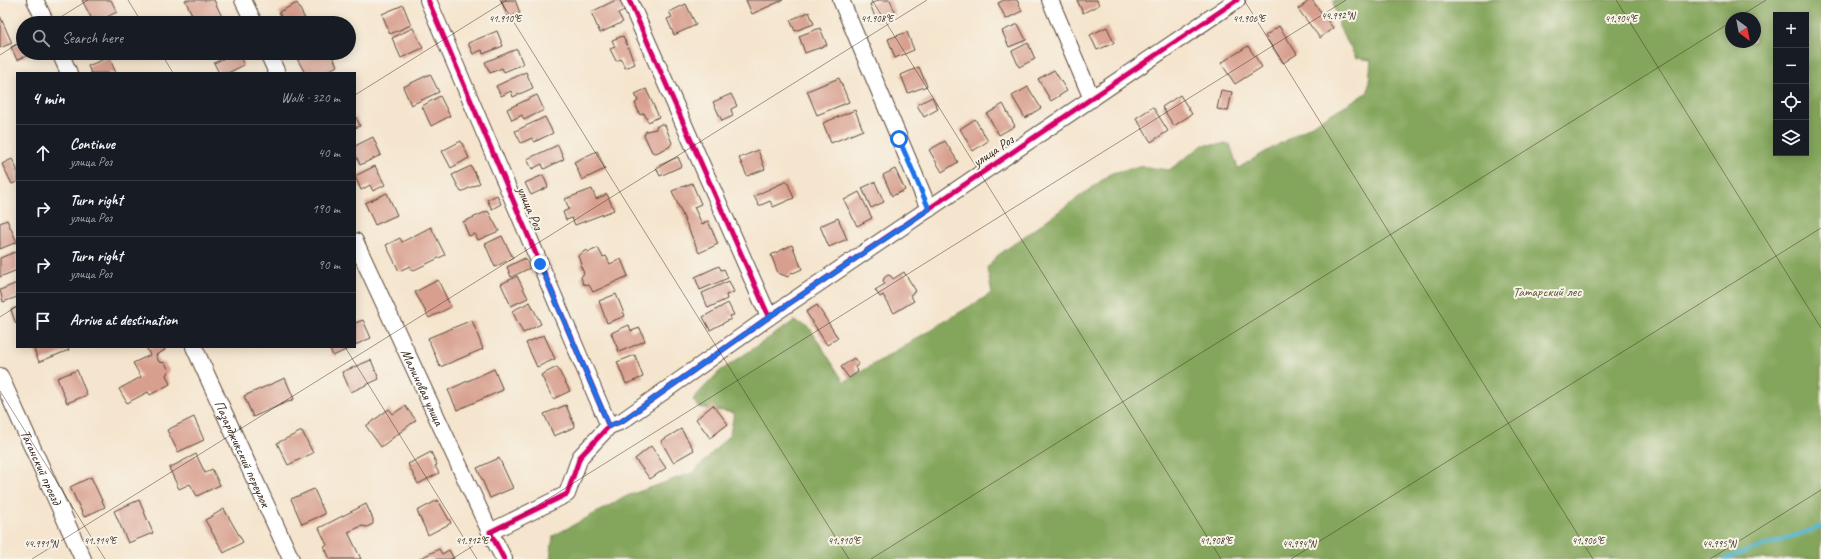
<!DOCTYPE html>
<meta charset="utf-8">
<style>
body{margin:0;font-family:Caveat,sans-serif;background:#242831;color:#f1f3f6}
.controls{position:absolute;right:12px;top:12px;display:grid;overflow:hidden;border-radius:0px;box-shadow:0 2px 10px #0003}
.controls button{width:36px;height:36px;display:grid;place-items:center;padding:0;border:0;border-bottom:1px solid #363941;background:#171b24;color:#f1f3f6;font:20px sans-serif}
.compass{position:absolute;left:1725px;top:12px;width:36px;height:36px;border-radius:50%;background:#171b24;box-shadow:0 2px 10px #0003;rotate:148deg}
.stop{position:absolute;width:12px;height:12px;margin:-9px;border:3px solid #1a73e8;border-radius:50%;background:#fff}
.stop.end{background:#1a73e8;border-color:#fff;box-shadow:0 1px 4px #0008}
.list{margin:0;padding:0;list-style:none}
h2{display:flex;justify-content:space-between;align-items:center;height:52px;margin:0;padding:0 16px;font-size:17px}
h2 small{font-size:13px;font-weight:400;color:#9ea1a6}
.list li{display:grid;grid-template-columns:26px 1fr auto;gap:12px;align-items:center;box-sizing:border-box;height:56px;padding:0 16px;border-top:1px solid #363941}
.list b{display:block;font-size:15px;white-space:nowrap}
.list p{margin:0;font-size:13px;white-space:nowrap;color:#9ea1a6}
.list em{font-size:13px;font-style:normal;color:#9ea1a6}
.icon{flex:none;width:22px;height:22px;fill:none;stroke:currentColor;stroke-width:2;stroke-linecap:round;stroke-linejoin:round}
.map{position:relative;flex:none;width:1821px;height:559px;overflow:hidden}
.search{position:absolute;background:#171b24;box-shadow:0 2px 10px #0003;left:16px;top:16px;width:340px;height:44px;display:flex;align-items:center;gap:10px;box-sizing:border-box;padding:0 14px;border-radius:22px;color:#9ea1a6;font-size:15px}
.panel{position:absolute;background:#171b24;box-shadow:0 2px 10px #0003;left:16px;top:72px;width:340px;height:276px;border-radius:0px}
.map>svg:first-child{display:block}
</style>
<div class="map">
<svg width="1821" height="559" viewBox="0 0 1821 559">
<rect width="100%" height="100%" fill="#f7f3e8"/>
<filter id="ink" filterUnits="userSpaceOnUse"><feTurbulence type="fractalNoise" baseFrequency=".025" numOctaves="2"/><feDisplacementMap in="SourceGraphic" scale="8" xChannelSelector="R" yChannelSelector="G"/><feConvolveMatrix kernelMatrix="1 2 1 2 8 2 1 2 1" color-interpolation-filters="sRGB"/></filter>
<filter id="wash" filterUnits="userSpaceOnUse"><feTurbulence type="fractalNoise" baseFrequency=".012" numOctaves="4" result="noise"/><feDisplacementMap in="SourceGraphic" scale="16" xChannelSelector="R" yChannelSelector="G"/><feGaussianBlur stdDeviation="0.9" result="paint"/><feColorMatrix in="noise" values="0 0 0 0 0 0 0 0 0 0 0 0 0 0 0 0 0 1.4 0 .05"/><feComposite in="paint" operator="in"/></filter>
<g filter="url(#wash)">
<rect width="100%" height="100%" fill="#f5e5ce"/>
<!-- forest -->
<path fill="#84a65b" stroke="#60683c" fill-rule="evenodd" d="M1336,0H1821V559H550L553,536L627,496L694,472L730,434L734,413L698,407L693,399L720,371L794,321L809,327L844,382L992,293L987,268L997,256L1112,173L1140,166L1169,170L1203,145L1230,144L1238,168L1368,92L1371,60L1356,58L1339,27L1333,1ZM1776,15H1806V153H1776ZM1731,18H1755V42H1731Z"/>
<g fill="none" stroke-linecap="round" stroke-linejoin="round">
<!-- stream -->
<polyline stroke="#4eb3cd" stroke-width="4" points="1724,559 1821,527"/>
</g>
<g id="blocks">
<!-- building -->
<g fill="#d89f8e">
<polygon points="82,0 111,0 117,12 94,23"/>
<polygon points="185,0 214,0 223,19 215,23 196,23"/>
<polygon points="501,0 515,0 520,13 508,18"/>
<polygon points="616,0 620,0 625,10 618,13 623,22 600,33 591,12"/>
<polygon points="746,0 783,0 752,14"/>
<polygon points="879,0 890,0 896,14 877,22 870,4"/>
<polygon points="1004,0 1017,0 1022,11 1006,19 998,3"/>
<polygon points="1077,0 1097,0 1099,5 1083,13"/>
<polygon points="1310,0 1312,0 1333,28 1320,38 1298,9"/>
<polygon points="297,3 307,23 284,23 279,12"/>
<polygon points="686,4 696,25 674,35 667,19 672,17 669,12"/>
<polygon points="403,5 411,25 390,34 382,14"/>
<polygon points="809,12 814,24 795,31 790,20"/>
<polygon points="0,16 12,43 0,48"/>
<polygon points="1018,24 1026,40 1009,47 1002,31"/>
<polygon points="1279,26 1297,54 1283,63 1265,36"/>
<polygon points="1107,27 1114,43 1097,50 1090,35"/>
<polygon points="413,28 423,48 401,58 392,38"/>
<polygon points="820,28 827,45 805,53 799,36"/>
<polygon points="497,31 503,46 483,54 482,50 473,54 468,43"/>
<polygon points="907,32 914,50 895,58 888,39"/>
<polygon points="623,36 635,64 625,68 621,59 616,61 610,49 615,47 612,40"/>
<polygon points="23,42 23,53 33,53 17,60 11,47"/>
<polygon points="1028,43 1035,59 1019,67 1012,51"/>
<polygon points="1248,46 1262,67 1235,84 1221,63"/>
<polygon points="517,49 523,64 504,72 502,68 490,73 485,62"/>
<polygon points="235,53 238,53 244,65 228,73 219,73 214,63"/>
<polygon points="294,53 331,53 337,66 325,73 305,73"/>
<polygon points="109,57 116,73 91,73 88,66"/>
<polygon points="919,67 927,86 908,93 901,75"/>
<polygon points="1054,70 1067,91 1051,101 1038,79"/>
<polygon points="526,72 533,88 513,97 511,91 501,96 496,86"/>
<polygon points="430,74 439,92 411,105 403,87"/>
<polygon points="839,78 849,102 817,115 807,91"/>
<polygon points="1028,87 1041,108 1025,118 1012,96"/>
<polygon points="646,89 659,117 648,122 644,113 640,115 635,103 638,101 635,94"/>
<polygon points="1221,90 1232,92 1228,111 1217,109"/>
<polygon points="731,94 737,106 731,109 733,116 722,121 713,102"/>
<polygon points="537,95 544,110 524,120 522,115 512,120 507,109"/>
<polygon points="1180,95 1192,114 1174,126 1162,107"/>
<polygon points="440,96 450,116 431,126 422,106"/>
<polygon points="932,97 938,109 924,117 917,105"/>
<polygon points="1003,104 1015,126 999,135 987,114"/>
<polygon points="1153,107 1168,131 1151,142 1136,118"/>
<polygon points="855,110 863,130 831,143 823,123"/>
<polygon points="355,115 360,126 355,128"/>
<polygon points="545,117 553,133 534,142 532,138 521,143 515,131"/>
<polygon points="975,119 988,141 973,151 960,129"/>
<polygon points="661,124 665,125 672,143 669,147 656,153 652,152 644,135 646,131 656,129 656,127"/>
<polygon points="373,137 381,155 360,165 355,153 355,146"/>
<polygon points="461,141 469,158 451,168 442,151"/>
<polygon points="945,141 958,162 942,172 929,150"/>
<polygon points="558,145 564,159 544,169 542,164 532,169 527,159"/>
<polygon points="758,150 765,169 747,176 739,158"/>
<polygon points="597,151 605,169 582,180 574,162"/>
<polygon points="678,157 682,166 660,176 656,167"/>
<polygon points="12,159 17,169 17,182 12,184 2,164"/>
<polygon points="375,166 385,185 373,191 370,185 361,190 355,176"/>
<polygon points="471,166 480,183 461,192 452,175"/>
<polygon points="895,169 905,190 892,196 883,175"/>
<polygon points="543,175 548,187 531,195 525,183"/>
<polygon points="787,181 794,198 773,207 770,201 759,206 754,196"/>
<polygon points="875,182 884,202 871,208 862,188"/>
<polygon points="692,183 701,204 694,207 702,224 708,221 718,244 699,253 672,191"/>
<polygon points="592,189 596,199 607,194 614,210 575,225 572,218 566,220 563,212 569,209 565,199"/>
<polygon points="859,192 872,218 857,226 844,200"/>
<polygon points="387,193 397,215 375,225 365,203"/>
<polygon points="497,195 501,204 492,209 487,200"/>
<polygon points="488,211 499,231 478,240 475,234 469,236 463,222"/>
<polygon points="838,218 847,239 829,247 820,226"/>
<polygon points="7,220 17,242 0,249 0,223"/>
<polygon points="431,227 445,255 412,271 410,266 399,271 386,245 400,238 402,242"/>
<polygon points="502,236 513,258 495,267 485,244"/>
<polygon points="792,245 802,269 793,273 792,272 788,277 778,273 771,255"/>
<polygon points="598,248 603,257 606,256 610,264 621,259 628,276 593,292 589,285 583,284 581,277 584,273 580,265 582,264 578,256 586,250 589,252"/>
<polygon points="15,252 17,258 17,270 0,277 0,258"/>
<polygon points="525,258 530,268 511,277 507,267"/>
<polygon points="719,266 721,270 724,269 728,278 700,290 695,277"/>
<polygon points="904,272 916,291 910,295 914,301 894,313 883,295 880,297 875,290 885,284 883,281 884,278 888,275 891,276 893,279"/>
<polygon points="517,276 528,298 511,306 501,284"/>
<polygon points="438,280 451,307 429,318 415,292"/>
<polygon points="729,281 734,292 726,295 727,299 708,308 702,293"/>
<polygon points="17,283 17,297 3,302 0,290"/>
<polygon points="616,294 625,316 607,323 599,301"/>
<polygon points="530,302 541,324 523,333 512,311"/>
<polygon points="728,303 734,315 730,316 731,319 710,330 703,317"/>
<polygon points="817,305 838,338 827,345 806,312"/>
<polygon points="17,307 17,323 16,324 11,310"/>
<polygon points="363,320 371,338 355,345 355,323"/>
<polygon points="472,320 483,349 440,367 428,338"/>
<polygon points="629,325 631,331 640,328 645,341 619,352 611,333"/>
<polygon points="544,335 555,359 537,367 526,343"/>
<polygon points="33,347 68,347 69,350 39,362"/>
<polygon points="146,347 164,347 165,350 156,355 159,362 165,363 169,370 166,375 170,384 150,395 148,392 127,403 119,389 141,377 133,363 150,355"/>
<polygon points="329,347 352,347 333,356"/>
<polygon points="635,355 643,377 626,384 617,362"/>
<polygon points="854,358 859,364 855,367 858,372 849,378 841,367"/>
<polygon points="371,360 379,379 351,392 342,372"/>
<polygon points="557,367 570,391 553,399 541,375"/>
<polygon points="494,369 503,390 457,410 448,390"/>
<polygon points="77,370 87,395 67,403 57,378"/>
<polygon points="285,378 294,399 253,417 244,396"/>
<polygon points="566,405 575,427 554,436 544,414"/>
<polygon points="713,405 728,424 710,438 696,419"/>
<polygon points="405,406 416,420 381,447 366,426 389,409 393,414"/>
<polygon points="194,417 204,440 178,452 167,430"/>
<polygon points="681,429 694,450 673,462 661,441"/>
<polygon points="302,431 313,453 288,465 277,443"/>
<polygon points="651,446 666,468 650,479 635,459"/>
<polygon points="431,452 437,465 435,466 439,473 418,484 408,464"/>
<polygon points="196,454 205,473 212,469 220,485 197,496 190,484 179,489 169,468"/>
<polygon points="499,458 513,488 490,498 477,468"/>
<polygon points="91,477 105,507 84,517 70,487"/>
<polygon points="314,489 325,514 302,524 291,499"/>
<polygon points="139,500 153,533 128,543 114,511"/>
<polygon points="438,500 451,523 428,535 417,511"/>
<polygon points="366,504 373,519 373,524 367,527 362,526 348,532 361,559 330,559 324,546 327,545 319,528"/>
<polygon points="224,509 243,542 224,553 205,520"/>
<polygon points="439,549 442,554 449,550 454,559 419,559"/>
</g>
</g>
</g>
<g filter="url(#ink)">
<use href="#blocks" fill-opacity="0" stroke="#574638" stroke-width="1"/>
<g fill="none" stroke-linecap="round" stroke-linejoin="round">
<defs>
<g id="minor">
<polyline points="35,0 46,23"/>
<polyline points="243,0 254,23"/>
<polyline points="428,0 609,426"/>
<polyline points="629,0 769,317"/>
<polyline points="841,0 929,209"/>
<polyline points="1050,0 1092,99"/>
<polyline points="60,53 69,73"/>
<polyline points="268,53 277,73"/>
<path id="s1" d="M355,241L490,532"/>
<path id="s2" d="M194,347L291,559"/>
<path id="s3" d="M0,376L83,559"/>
<polyline points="504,559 490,532 567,494 580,457 609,426 622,421 769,317 1237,0"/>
</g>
</defs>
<!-- minor casing -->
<use href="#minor" stroke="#574638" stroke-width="18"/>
<!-- minor -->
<use href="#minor" stroke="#fff" stroke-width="16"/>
<defs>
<g id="cycleway">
<polyline points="428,0 609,426"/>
<polyline points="629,0 769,317"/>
<polyline points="504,559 490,532 567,494 580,457 609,426 622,421 769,317 1237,0"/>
</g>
</defs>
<!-- cycleway casing -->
<use href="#cycleway" stroke="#f7f3e8" stroke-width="8"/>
<!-- cycleway -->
<use href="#cycleway" stroke="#d6006c" stroke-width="5"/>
</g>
</g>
<g fill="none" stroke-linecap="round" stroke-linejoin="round" filter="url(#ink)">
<!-- route -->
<polyline stroke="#1a73e8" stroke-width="5" points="540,264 609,426 622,421 769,317 929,209 899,139"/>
</g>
<!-- ticks -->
<path fill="none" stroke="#3b2a1e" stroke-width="1" stroke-opacity="0.45" d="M128,0L142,23M500,0L849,559M872,0L1221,559M1244,0L1593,559M1616,0L1821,328M1737,18L1766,0M51,23L88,0M161,53L173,73M0,55L23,40M355,95L507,0M0,317L17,306M345,347L477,559M0,391L105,559M32,559L927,0M452,559L1346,0M871,559L1731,22M1291,559L1821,228M1710,559L1821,490"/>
<g text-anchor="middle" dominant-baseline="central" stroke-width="4" stroke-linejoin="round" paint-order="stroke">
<!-- street labels -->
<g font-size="14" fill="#3b2a1e" stroke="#f7f3e8">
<text transform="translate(993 151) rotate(-34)">улица Роз</text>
<text transform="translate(530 208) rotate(67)">улица Роз</text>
<text stroke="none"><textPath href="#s1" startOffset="161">Малиновая улица</textPath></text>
<text stroke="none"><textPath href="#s2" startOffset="117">Пазарджикский переулок</textPath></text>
<text stroke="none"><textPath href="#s3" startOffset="100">Таганский проезд</textPath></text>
</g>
<!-- park labels -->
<g font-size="14" fill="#5b5734" stroke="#f7f3e8">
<text x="1547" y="291">Татарский лес</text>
</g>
</g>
<g font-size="10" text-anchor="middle" fill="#3b2a1e" stroke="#f7f3e8" stroke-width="4" stroke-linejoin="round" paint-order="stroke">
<text x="1338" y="19">44.992°N</text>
<text x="1249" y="22">41.906°E</text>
<text x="505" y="22">41.910°E</text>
<text x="877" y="22">41.908°E</text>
<text x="1621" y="22">41.904°E</text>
<text x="100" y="544">41.914°E</text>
<text x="472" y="544">41.912°E</text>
<text x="844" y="544">41.910°E</text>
<text x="1216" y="544">41.908°E</text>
<text x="1588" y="544">41.906°E</text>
<text x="41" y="547">44.991°N</text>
<text x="1299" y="547">44.994°N</text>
<text x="1719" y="547">44.995°N</text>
</g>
</svg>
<div class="controls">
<button>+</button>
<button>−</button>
<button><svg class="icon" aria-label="locate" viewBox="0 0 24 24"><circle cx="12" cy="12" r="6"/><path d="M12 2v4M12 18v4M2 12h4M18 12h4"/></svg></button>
<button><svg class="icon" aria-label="layers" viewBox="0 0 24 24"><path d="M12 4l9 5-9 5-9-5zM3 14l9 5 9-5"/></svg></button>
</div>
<svg class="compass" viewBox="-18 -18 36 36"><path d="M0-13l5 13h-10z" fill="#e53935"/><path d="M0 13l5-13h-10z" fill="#9ea1a6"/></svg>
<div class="stop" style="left:899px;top:139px"></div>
<div class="stop end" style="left:540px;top:264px"></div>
<div class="search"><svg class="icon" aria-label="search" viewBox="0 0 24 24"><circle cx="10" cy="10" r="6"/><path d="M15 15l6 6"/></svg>Search here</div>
<section class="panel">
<h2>4 min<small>Walk · 320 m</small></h2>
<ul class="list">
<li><svg class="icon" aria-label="ahead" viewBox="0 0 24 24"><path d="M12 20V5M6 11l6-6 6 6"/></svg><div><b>Continue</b><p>улица Роз</p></div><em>40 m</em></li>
<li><svg class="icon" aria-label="right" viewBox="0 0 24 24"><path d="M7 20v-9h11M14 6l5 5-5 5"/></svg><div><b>Turn right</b><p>улица Роз</p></div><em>190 m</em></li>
<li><svg class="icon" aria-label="right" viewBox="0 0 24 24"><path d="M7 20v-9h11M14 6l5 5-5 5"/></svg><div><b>Turn right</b><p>улица Роз</p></div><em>90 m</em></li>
<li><svg class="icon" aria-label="arrive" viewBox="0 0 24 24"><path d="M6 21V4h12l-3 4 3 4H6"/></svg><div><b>Arrive at destination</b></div></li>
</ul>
</section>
</div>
